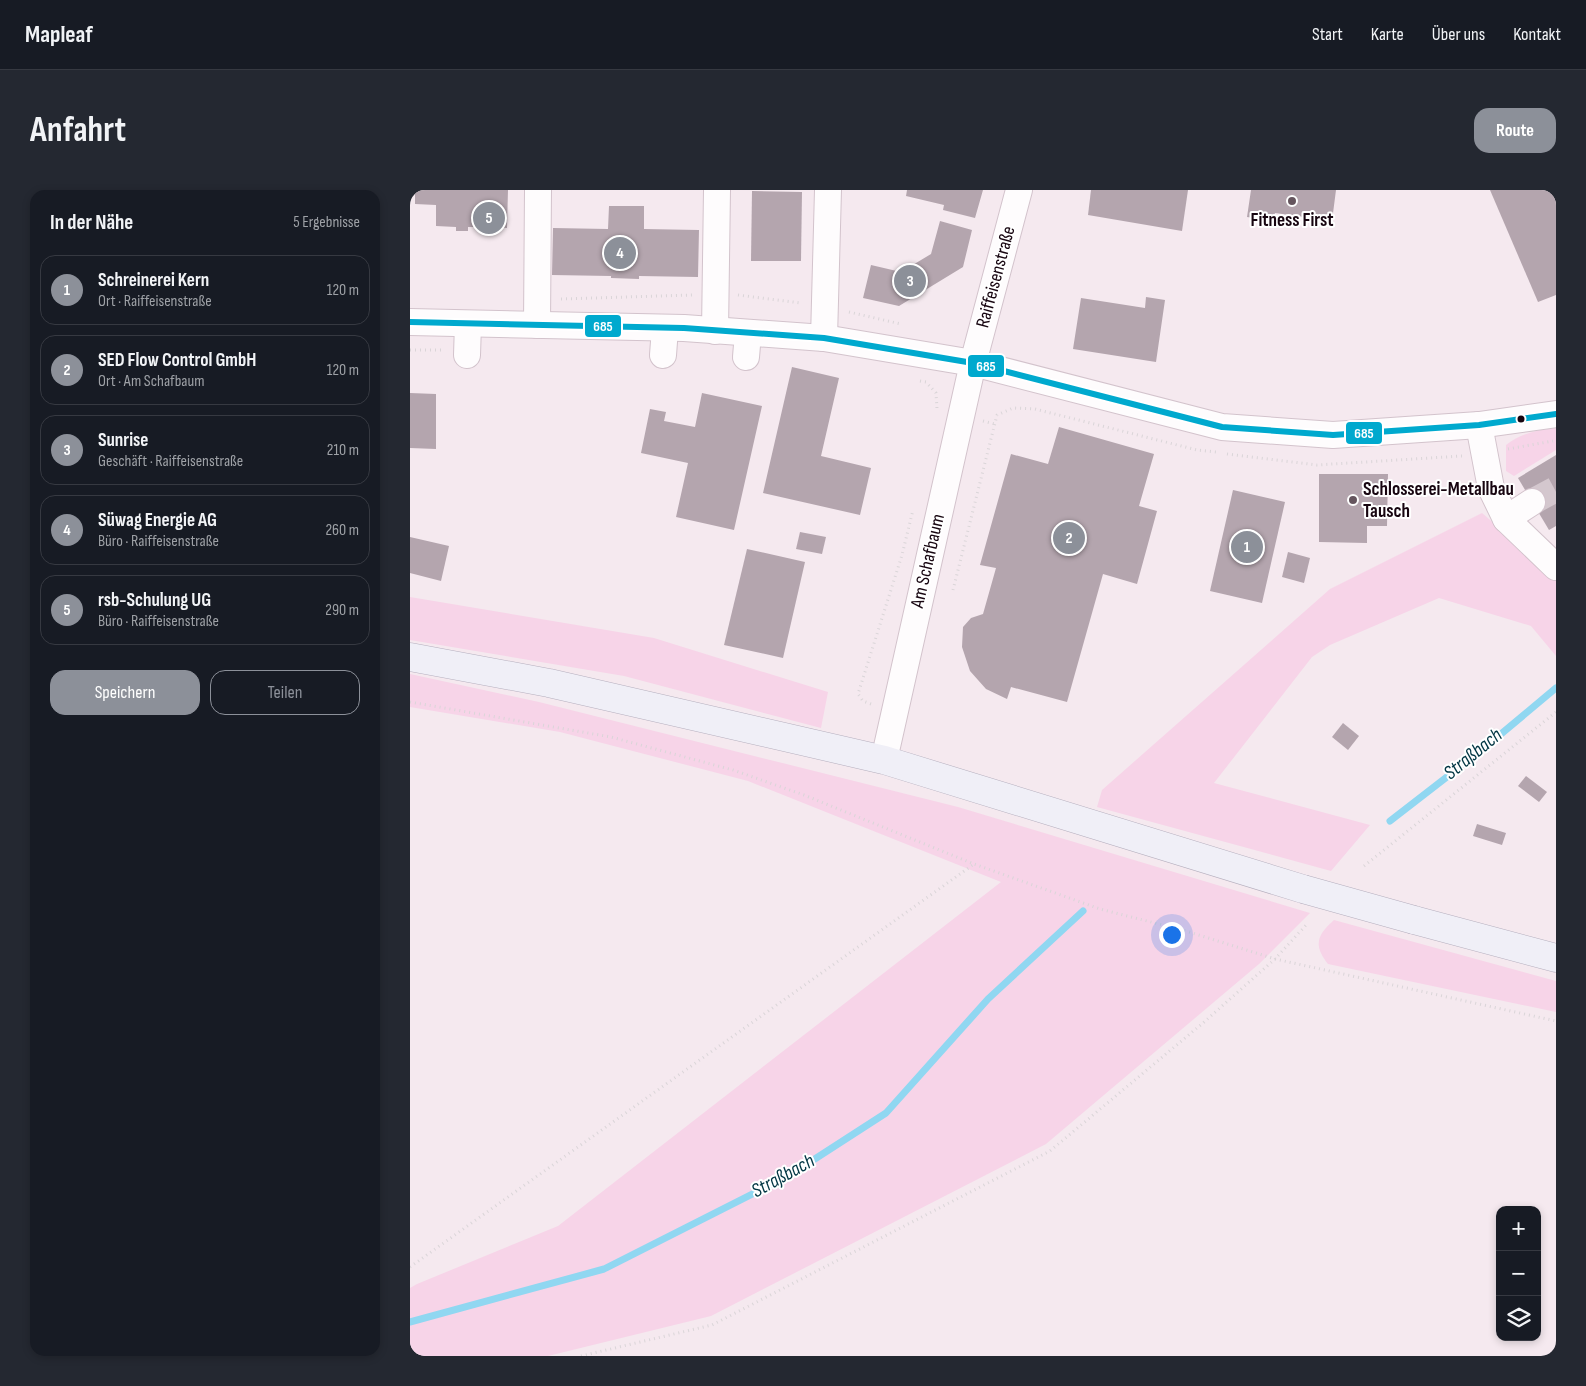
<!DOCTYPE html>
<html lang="de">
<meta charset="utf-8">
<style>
body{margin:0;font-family:"Sofia Sans Condensed",sans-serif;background:#242831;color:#f1f3f6}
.controls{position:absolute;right:15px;bottom:15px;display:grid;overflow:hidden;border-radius:10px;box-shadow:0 2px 8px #0003}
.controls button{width:45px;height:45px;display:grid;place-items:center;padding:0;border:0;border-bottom:1px solid #363941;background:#171b24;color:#f1f3f6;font:25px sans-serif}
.you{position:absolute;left:761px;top:744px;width:18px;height:18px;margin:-12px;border:4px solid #fff;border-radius:50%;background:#1a73e8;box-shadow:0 0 0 8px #1a73e833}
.badge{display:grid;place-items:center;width:32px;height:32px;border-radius:50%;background:#8c9099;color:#fff;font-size:16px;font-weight:700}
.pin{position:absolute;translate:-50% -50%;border:2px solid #fff;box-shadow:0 1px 5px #0006}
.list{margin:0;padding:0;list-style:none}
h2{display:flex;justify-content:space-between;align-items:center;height:65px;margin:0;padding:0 20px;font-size:21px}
h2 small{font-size:16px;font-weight:400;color:#9ea1a6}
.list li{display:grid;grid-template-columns:32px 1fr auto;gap:15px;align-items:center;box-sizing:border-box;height:70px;margin:0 10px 10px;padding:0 10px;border:1px solid #363941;border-radius:15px}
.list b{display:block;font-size:19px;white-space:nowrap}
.list p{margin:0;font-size:16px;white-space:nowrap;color:#9ea1a6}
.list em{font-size:16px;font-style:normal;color:#9ea1a6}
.actions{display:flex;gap:10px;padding:15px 20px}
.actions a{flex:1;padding:11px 0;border:1px solid #8c9099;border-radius:15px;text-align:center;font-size:18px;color:#8c9099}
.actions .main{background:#8c9099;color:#fff}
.icon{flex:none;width:28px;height:28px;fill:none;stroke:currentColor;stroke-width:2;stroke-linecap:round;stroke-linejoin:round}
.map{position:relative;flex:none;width:1146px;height:1166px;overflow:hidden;border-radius:15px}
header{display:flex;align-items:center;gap:30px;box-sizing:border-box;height:70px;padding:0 25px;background:#171b24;border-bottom:1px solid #363941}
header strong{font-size:24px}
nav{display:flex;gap:28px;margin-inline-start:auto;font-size:18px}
.intro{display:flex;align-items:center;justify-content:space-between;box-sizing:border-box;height:120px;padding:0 30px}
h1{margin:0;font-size:35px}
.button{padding:12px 22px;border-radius:15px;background:#8c9099;color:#fff;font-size:18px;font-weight:700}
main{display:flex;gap:30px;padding:0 30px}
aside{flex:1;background:#171b24;border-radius:15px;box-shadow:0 2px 8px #0003}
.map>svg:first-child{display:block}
</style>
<header>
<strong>Mapleaf</strong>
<nav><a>Start</a><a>Karte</a><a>Über uns</a><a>Kontakt</a></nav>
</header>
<div class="intro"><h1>Anfahrt</h1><a class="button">Route</a></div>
<main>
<aside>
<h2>In der Nähe<small>5 Ergebnisse</small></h2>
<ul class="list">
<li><span class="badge">1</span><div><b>Schreinerei Kern</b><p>Ort · Raiffeisenstraße</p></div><em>120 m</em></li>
<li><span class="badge">2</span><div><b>SED Flow Control GmbH</b><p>Ort · Am Schafbaum</p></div><em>120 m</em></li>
<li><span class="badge">3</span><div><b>Sunrise</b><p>Geschäft · Raiffeisenstraße</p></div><em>210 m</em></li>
<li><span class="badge">4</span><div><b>Süwag Energie AG</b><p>Büro · Raiffeisenstraße</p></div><em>260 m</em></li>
<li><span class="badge">5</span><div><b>rsb-Schulung UG</b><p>Büro · Raiffeisenstraße</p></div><em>290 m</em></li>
</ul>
<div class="actions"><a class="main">Speichern</a><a>Teilen</a></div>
</aside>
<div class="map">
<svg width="1146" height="1166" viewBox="0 0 1146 1166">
<rect width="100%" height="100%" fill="#f5e9ef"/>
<!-- green -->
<g fill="#f7d4e8">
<path d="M1146,238V260L1104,286L1096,281V255C1111,243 1127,240 1146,238Z"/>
<polygon points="1072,323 1146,387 1146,466 1121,436 1029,408 920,455 902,467 804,593 960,635 921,681 687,617 692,600 920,399"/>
<polygon points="0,407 244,448 418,502 411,538 214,486 0,450"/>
<polygon points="0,484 129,512 548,617 900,723 849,774 636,954 301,1126 138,1166 0,1166 0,1098 7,1094 148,1036 591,692 338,591 150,542 0,517"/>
<path d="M924,730L1146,791V822L918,774C903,755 907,745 924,730Z"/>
</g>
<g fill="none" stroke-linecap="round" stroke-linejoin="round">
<!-- stream -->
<g stroke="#90d7f1" stroke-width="7">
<polyline points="980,631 1073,559 1146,498"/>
<polyline points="0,1132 194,1079 380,985 476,923 578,809 673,721"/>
</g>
</g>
<!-- building -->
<g fill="#b4a5ae">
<polygon points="5,0 98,0 97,38 77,37 77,41 66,41 66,37 58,37 58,41 46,41 46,37 26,36 26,15 5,14"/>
<polygon points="497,0 573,0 565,28 533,20 534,15 496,6"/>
<polygon points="681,0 778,0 772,41 678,25"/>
<polygon points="841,0 926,0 922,31 865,23 863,31 837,27"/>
<polygon points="1080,0 1146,0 1146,105 1128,112"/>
<polygon points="342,1 392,2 391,71 341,71"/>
<polygon points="199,16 234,16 234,39 289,40 288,87 229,86 229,89 201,88 201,86 142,85 143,38 198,39"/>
<polygon points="530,31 562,40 553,77 489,116 453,108 461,75 491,82 521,64"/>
<polygon points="736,107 755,110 746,172 663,159 671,108 735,118"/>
<polygon points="382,177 429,188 411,266 461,278 450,325 353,303"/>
<polygon points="0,203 26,204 26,259 0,258"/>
<polygon points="292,203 352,216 324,340 266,327 278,273 231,263 240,219 256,222 254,231 285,237"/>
<polygon points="649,237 744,264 729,316 747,321 727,394 693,384 657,512 601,497 597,509 576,499 560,481 552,457 553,437 561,428 573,424 586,378 570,375 601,264 638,274"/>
<polygon points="1146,265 1146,336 1139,340 1108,288"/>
<polygon points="909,284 978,284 977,336 957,336 957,353 909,352"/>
<polygon points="823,300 875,312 852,413 800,401"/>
<polygon points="390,342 416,347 412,364 386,359"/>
<polygon points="0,347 39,356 31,391 0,383"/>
<polygon points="337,359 395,372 373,468 314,455"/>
<polygon points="878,362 900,368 894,393 872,387"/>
<polygon points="933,533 949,546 938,560 922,547"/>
<polygon points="1116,586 1137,602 1129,612 1108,596"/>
<polygon points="1067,634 1096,643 1092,655 1063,646"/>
</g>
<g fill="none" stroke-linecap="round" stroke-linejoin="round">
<!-- minor-tunnel -->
<polyline stroke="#d4c7ce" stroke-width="26" stroke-dasharray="26 13" stroke-linecap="butt" points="1122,312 1146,299"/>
<defs>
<g id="minor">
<polyline points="0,132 274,138 414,148 563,173 812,237 923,245 1069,235 1146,224"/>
<polyline points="127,135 128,0"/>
<polyline points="305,141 307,0"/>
<polyline points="414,148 418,0"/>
<polyline points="57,165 58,134"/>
<polyline points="253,165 255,138"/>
<polyline points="336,167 338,143"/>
<polyline points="1069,235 1081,298 1096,329 1146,377"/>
<polyline points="1096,329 1122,312"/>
<polyline points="474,570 563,173 609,0"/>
</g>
<g id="major">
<polyline points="0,467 139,493 474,570 893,699"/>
<polyline points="1004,730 1146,768"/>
</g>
</defs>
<!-- minor casing -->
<use href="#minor" stroke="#d3c3cc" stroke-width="28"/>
<!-- major casing -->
<use href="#major" stroke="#b5afbe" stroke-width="29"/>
<!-- path -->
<g stroke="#dad5d8" stroke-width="3" stroke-dasharray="1 4" stroke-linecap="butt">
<polyline points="328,105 391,113"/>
<polyline points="151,109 282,105"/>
<polyline points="439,122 491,134"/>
<polyline points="0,160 35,160"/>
<polyline points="510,191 516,192 526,203 527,219"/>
<polyline points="573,231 585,234"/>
<polyline points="1098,259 1143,251"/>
<polyline points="817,264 907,275 1052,266"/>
<polyline points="543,400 587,225 603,218 625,219 787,260 806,262"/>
<polyline points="0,512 201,547 323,580 394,605 564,674 690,719 776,741 865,769 1146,831"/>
<polyline points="461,514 453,511 448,504 492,365 503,320"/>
<polyline points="954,676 1146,522"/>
<polyline points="0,1077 564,674"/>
<polyline points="171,1166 302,1135 640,961 793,833 865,769 897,734"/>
</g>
<!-- minor -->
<use href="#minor" stroke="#fefcfd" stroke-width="26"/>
<!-- major -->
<use href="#major" stroke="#f0eff7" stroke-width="28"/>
<defs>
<polyline id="major-bridge" points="893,699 1004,730"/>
</defs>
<!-- major-bridge casing -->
<use href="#major-bridge" stroke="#b5afbe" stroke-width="29" stroke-linecap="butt"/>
<!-- major-bridge -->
<use href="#major-bridge" stroke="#f0eff7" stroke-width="28"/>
<defs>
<polyline id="bus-1" points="0,132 274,138 414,148 563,173 812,237 923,245 1069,235 1146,224"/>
</defs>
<!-- bus-1 casing -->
<use href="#bus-1" stroke="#fff" stroke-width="10"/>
<!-- bus-1 -->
<use href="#bus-1" stroke="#00a9ce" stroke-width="6"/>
</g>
<!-- markers -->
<g fill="#65555e" stroke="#fff" stroke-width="2">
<circle cx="882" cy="11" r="5"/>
<circle cx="943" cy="310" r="5"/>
</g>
<circle fill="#170510" stroke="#fff" stroke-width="2" cx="1111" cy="229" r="4.5"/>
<g text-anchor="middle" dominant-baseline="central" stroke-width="4" stroke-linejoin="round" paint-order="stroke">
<!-- poi labels -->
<g font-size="19" font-weight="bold" fill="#170510" stroke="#fff">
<text x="882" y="30">Fitness First</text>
<text x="953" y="299" text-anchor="start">Schlosserei-Metallbau<tspan x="953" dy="22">Tausch</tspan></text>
</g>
<!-- street labels -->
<g font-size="19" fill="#170510" stroke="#fff">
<text transform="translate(586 87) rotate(-75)">Raiffeisenstraße</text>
<text transform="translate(518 371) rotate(-77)">Am Schafbaum</text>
</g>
<!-- water labels -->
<g font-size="20" font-style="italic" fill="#013543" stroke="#fff">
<text transform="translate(1063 564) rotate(-39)">Straßbach</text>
<text transform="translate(373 986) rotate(-29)">Straßbach</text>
</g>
</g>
<g stroke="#fff" stroke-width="2">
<rect x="174" y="124" width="38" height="24" rx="5" fill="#00a9ce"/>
<rect x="557" y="164" width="38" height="24" rx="5" fill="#00a9ce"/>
<rect x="935" y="231" width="38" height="24" rx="5" fill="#00a9ce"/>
</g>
<g font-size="14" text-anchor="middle" font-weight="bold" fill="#fff">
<text x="193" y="141">685</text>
<text x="576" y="181">685</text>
<text x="954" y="248">685</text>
</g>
</svg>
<div class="controls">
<button>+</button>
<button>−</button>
<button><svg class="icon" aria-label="layers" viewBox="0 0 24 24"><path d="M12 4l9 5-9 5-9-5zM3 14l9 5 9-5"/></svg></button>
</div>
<div class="you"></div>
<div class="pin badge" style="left:837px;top:357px">1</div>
<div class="pin badge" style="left:659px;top:348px">2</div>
<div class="pin badge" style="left:500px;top:91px">3</div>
<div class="pin badge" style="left:210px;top:63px">4</div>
<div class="pin badge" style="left:79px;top:28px">5</div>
</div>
</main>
